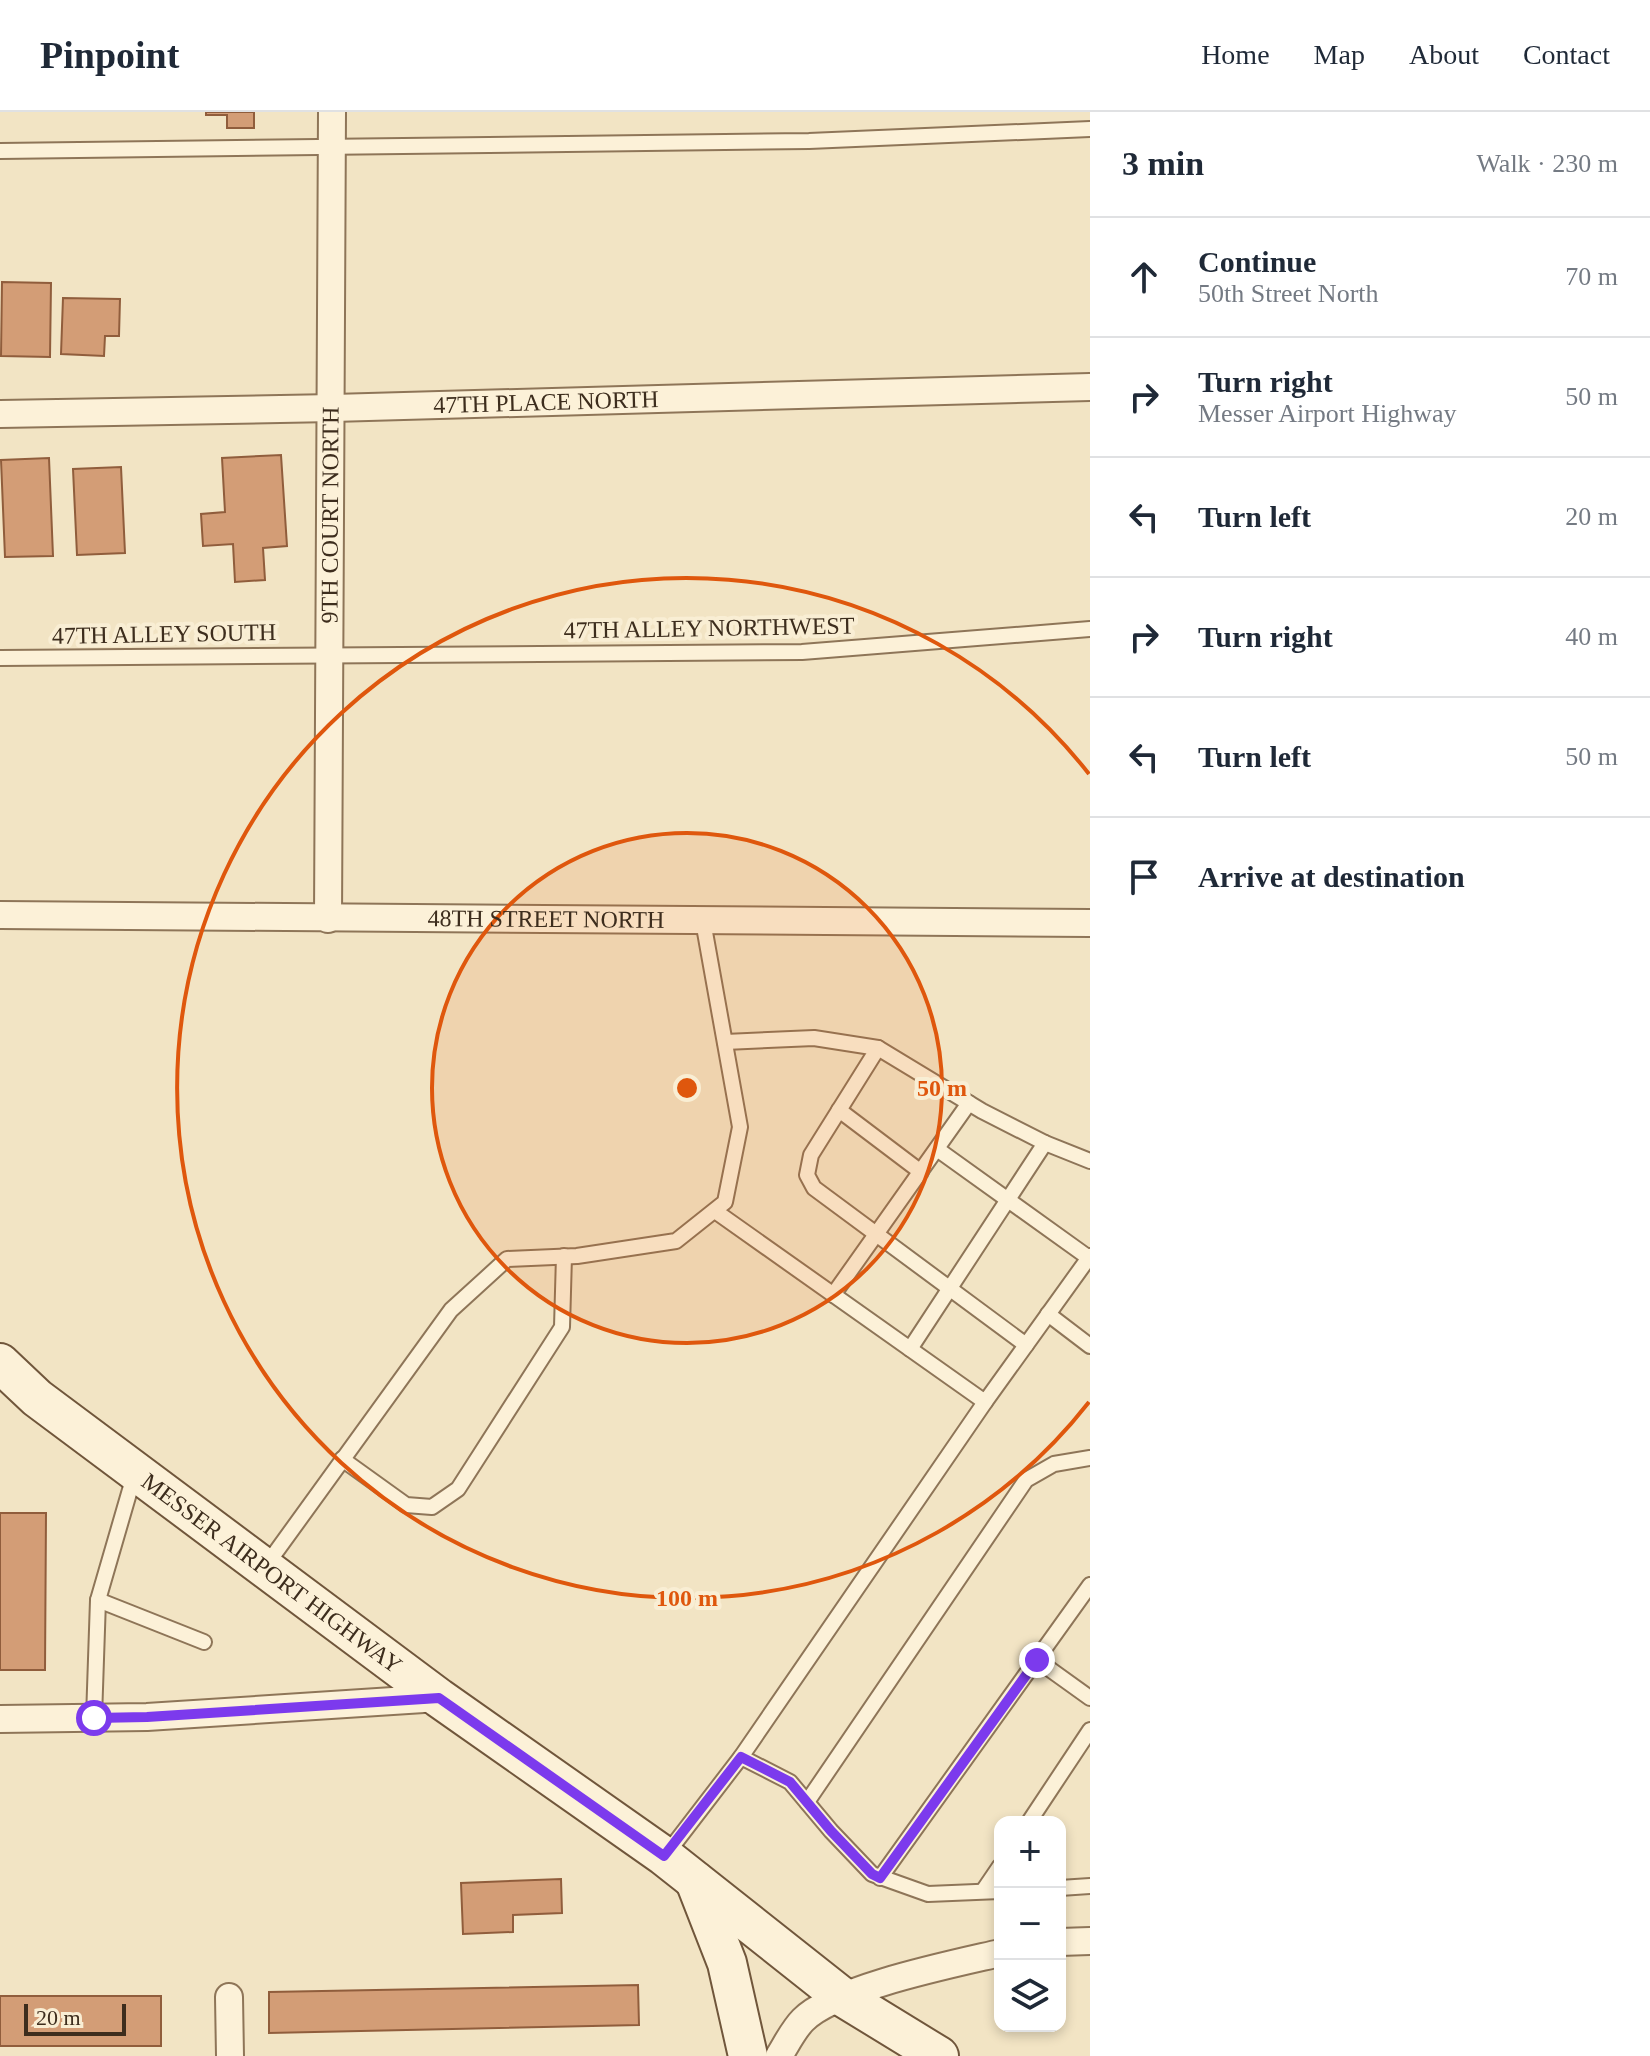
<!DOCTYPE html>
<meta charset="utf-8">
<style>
body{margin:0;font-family:"Times New Roman",serif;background:#f6f6f7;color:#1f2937}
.controls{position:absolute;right:24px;bottom:24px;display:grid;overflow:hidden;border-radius:16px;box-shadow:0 4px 12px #0003}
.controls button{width:72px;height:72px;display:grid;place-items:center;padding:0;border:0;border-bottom:2px solid #e0e1e3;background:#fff;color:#1f2937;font:40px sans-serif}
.scale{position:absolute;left:24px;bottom:20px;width:102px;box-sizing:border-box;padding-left:8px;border:4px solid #3d2d1d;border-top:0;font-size:22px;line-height:28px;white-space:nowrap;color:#3d2d1d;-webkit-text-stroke:6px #f9eed4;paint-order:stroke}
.stop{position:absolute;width:24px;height:24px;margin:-18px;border:6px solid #7c3aed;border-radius:50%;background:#fff}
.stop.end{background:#7c3aed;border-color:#fff;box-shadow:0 2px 8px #0008}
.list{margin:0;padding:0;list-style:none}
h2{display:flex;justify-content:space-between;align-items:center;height:104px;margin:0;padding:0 32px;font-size:34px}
h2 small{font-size:26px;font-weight:400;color:#747a83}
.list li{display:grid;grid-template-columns:52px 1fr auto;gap:24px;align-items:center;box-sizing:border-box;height:120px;padding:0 32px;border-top:2px solid #e0e1e3}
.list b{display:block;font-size:30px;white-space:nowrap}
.list p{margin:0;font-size:26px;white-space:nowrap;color:#747a83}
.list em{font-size:26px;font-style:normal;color:#747a83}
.icon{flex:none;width:44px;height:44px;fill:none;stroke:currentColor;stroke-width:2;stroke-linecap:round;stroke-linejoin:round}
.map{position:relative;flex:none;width:1090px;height:1944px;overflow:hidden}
header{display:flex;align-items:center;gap:48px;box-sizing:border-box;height:112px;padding:0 40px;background:#fff;border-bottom:2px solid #e0e1e3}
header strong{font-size:38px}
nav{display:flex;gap:44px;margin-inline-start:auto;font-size:28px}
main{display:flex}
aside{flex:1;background:#fff}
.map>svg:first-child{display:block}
</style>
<header>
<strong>Pinpoint</strong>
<nav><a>Home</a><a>Map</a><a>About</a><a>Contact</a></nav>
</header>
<main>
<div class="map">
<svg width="1090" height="1944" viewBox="0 0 1090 1944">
<rect width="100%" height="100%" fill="#f2e4c4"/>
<!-- building -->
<g fill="#d39d76" stroke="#905d3c" stroke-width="2">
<polygon points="206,0 254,0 254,16 227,16 227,3 206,3"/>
<polygon points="2,170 51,171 50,245 1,244"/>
<polygon points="63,186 120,187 119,224 105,224 104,244 61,242"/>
<polygon points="281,343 287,434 263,436 265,468 235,470 233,432 203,434 201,402 225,400 222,346"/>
<polygon points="49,346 53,444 5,445 1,348"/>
<polygon points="121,355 125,441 77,443 73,357"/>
<polygon points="0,1401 46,1401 45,1558 0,1558"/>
<polygon points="561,1767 562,1801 513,1803 513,1820 463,1822 461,1771"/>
<polygon points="638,1873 639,1913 269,1921 269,1880"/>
<rect x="0" y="1884" width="161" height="50"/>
</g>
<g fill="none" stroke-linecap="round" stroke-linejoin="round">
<defs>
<g id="service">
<polyline points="0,39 809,29 1090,17"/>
<polyline points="0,546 802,540 1090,517"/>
<polyline points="725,930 814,926 878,936 982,999 1045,1031 1090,1049"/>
<polyline points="878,936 811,1043 807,1063 814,1076 1026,1233"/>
<polyline points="839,998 921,1060"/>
<polyline points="937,1037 1089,1146"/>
<polyline points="715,1099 985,1290 1090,1144"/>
<polyline points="833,1183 969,991"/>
<polyline points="1048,1202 1090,1234"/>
<polyline points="910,1237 1045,1031"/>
<polyline points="342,1347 406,1393 432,1395 458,1377 562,1215 564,1144"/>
<polyline points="265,1455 451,1198 507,1147 577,1144 676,1129 725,1090 740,1015 703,809"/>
<polyline points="98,1488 204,1530"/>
<polyline points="1037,1548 1090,1586"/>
<polyline points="94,1606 98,1488 134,1364"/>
<polyline points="741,1645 985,1290"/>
<polyline points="807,1690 1026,1368 1054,1352 1090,1346"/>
<polyline points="1029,1710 1090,1618"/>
<polyline points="665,1744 741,1645 790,1670 831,1719 872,1762 928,1782 1000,1779"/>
<polyline points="880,1766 1090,1473"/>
<polyline points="1060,1776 1090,1774"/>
<polyline points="983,1779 1000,1754"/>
</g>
<g id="minor">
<path id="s1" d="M0,302L333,296L1090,275"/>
<path id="s2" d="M0,803L1090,811"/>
<path id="s3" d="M328,807L332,0"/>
<polyline points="0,1607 147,1605 439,1586"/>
<polyline points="1060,1830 1090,1829"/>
<polyline points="229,1885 230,1944"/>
<path d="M779,1944C786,1933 793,1918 803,1908C834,1876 953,1852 1000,1841"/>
</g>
<g id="secondary">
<path id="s4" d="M0,1251L37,1286L439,1586L664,1744L841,1884L939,1944"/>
<polyline points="695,1769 727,1851 748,1944"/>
</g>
</defs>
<!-- service casing -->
<use href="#service" stroke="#8e7558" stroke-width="18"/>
<!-- minor casing -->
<use href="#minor" stroke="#8e7558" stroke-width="30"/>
<!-- secondary casing -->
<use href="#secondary" stroke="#70563b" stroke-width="42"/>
<!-- service -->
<use href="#service" stroke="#fcf1d8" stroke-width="14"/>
<!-- minor -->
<use href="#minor" stroke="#fcf1d8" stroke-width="26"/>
<!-- secondary -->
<use href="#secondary" stroke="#fcf1d8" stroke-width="38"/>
</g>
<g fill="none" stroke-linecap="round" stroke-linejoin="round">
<!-- route -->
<polyline stroke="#7c3aed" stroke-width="10" points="94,1606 147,1605 439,1586 664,1744 741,1645 790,1670 831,1719 872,1762 880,1766 1037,1548"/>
</g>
<!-- distance rings -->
<circle cx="687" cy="976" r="255" fill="#df570d" fill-opacity=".12"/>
<g fill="none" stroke="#df570d" stroke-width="4">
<circle cx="687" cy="976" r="255"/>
<path d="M1089 1290A510 510 0 1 1 1089 662"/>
</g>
<g text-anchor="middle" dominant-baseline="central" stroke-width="8" stroke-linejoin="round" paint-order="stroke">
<!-- street labels -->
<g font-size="24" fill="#3d2d1d" stroke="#f9eed4">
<text stroke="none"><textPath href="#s1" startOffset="546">47TH PLACE NORTH</textPath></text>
<text stroke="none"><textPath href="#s3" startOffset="404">9TH COURT NORTH</textPath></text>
<text transform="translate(709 516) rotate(-1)">47TH ALLEY NORTHWEST</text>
<text transform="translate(164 522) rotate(-1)">47TH ALLEY SOUTH</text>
<text stroke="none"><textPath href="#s2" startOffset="546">48TH STREET NORTH</textPath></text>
<text stroke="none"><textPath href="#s4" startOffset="344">MESSER AIRPORT HIGHWAY</textPath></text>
</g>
</g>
<circle cx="687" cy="976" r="12" fill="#df570d" stroke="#f9eed4" stroke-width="4"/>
<g font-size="24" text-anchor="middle" font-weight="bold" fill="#df570d" stroke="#f9eed4" stroke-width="8" stroke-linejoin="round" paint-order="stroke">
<text x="942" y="984">50 m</text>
<text x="687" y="1494">100 m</text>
</g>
</svg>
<div class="controls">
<button>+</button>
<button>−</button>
<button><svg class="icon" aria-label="layers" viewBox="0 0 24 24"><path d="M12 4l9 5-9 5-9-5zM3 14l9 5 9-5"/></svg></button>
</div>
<div class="scale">20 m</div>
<div class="stop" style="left:94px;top:1606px"></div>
<div class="stop end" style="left:1037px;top:1548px"></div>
</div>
<aside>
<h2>3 min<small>Walk · 230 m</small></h2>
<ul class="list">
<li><svg class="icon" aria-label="ahead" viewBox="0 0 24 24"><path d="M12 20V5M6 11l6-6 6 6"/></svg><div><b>Continue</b><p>50th Street North</p></div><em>70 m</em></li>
<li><svg class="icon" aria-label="right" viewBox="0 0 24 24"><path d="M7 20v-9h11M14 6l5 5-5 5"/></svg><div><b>Turn right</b><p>Messer Airport Highway</p></div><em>50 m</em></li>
<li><svg class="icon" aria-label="left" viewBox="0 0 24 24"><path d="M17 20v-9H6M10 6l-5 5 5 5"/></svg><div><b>Turn left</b></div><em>20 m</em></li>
<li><svg class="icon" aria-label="right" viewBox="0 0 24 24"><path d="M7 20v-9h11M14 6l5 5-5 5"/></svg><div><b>Turn right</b></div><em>40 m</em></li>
<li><svg class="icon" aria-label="left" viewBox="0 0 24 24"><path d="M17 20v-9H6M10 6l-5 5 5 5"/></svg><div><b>Turn left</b></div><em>50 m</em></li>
<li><svg class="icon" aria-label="arrive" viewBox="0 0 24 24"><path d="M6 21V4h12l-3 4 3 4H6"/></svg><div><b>Arrive at destination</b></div></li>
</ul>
</aside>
</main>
